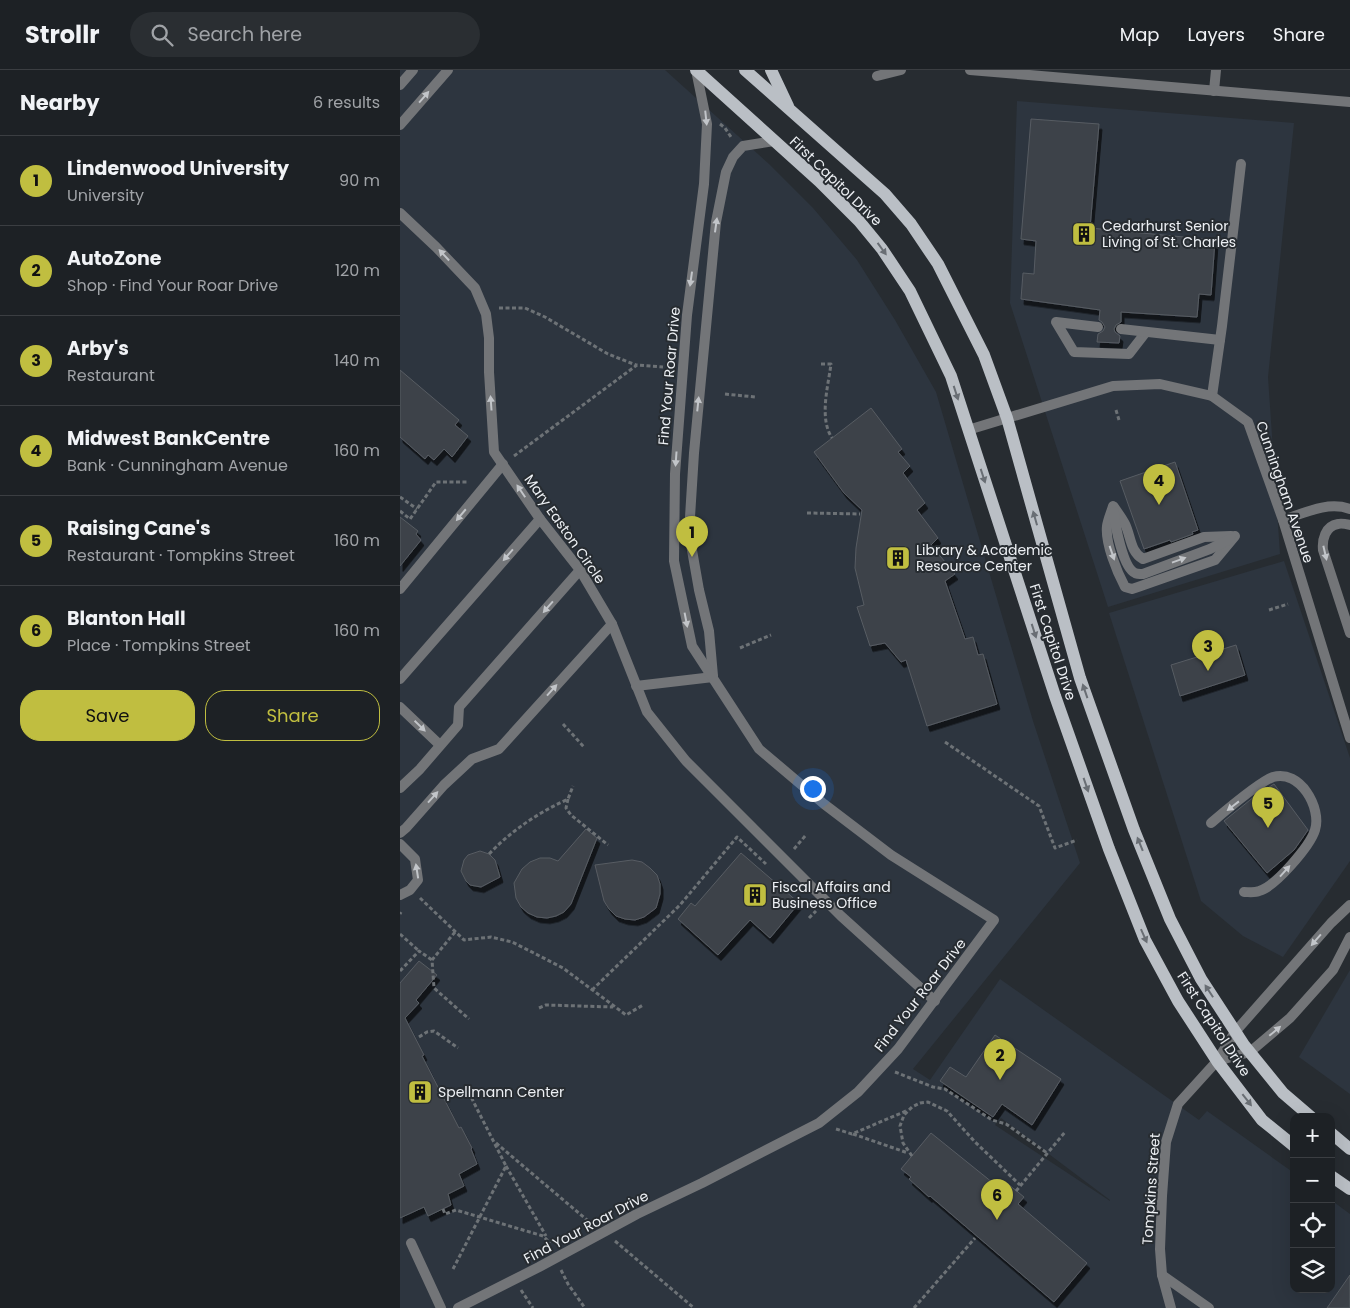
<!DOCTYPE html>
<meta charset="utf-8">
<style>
body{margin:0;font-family:Poppins,sans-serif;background:#2a2e32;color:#f1f3f6}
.controls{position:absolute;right:15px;bottom:15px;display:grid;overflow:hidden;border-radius:10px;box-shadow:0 5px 20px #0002}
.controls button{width:45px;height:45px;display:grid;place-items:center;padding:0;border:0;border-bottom:1px solid #3b3e42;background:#1d2125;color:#f1f3f6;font:25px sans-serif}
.you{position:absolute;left:412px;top:718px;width:18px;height:18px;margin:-12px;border:4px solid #fff;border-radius:50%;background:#1a73e8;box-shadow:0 0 0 8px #1a73e833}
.badge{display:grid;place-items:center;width:32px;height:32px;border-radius:50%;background:#c0be40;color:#111;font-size:16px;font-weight:700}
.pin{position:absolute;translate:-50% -41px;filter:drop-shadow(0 1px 2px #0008)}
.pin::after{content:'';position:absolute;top:26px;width:18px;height:15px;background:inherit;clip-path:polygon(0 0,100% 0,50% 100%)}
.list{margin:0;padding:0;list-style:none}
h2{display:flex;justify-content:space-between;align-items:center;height:65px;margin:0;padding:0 20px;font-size:21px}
h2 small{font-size:16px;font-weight:400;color:#a0a3a7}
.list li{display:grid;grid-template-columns:32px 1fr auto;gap:15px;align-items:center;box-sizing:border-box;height:90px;padding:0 20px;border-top:1px solid #3b3e42}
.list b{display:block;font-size:19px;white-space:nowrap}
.list p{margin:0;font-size:16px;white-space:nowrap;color:#a0a3a7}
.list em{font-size:16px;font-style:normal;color:#a0a3a7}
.actions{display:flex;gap:10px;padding:15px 20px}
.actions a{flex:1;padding:11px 0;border:1px solid #c0be40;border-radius:20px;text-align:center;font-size:18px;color:#c0be40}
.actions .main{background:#c0be40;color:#111}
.icon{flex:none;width:28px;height:28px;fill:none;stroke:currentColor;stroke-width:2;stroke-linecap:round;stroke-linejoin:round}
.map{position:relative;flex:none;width:950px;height:1238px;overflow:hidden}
header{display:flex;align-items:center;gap:30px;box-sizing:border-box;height:70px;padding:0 25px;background:#1d2125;border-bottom:1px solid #3b3e42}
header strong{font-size:24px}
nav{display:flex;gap:28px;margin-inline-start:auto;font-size:18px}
.search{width:350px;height:45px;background:#2a2e32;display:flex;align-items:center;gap:12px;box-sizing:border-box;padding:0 18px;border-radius:28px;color:#a0a3a7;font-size:19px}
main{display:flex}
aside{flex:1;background:#1d2125}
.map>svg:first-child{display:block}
</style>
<header>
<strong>Strollr</strong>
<div class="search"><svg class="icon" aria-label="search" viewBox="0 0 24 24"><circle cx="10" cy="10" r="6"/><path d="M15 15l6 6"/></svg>Search here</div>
<nav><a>Map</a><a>Layers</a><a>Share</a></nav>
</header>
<main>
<aside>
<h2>Nearby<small>6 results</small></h2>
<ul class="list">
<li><span class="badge">1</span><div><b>Lindenwood University</b><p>University</p></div><em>90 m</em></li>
<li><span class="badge">2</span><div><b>AutoZone</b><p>Shop · Find Your Roar Drive</p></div><em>120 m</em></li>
<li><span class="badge">3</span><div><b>Arby's</b><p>Restaurant</p></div><em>140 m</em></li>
<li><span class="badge">4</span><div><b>Midwest BankCentre</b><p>Bank · Cunningham Avenue</p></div><em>160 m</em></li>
<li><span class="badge">5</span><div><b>Raising Cane's</b><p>Restaurant · Tompkins Street</p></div><em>160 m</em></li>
<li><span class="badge">6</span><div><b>Blanton Hall</b><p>Place · Tompkins Street</p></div><em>160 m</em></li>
</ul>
<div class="actions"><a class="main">Save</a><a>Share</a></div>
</aside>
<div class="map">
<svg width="950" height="1238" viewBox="0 0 950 1238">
<defs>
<filter id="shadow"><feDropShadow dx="3" dy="5.5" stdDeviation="0" flood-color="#0009"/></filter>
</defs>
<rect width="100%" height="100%" fill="#272c31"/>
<!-- built -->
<g fill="#2d353f" fill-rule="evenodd">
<path d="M0,0H265L369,94L413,138L457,190L495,250L536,322L633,651L680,793L513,999L530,1010L600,909L799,1050L807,1041L894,1103V1219H931V1130L950,1144V1238H0ZM601,1048L710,1130V1131L595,1055Z"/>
<polygon points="617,31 894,53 868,307 880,484 708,537 610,233"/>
<polygon points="884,491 950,688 950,791 883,887 843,866 801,831 709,543"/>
<polygon points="950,900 950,1024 899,987"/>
</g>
<!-- building -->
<g fill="#3d4248" stroke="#575c63" filter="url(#shadow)">
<polygon points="631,49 699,54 690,158 815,170 811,225 799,224 797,247 721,242 721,252 716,255 714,259 715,262 720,266 719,273 697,272 698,264 703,261 705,257 702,252 699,250 700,240 621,229 623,203 634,204 636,171 621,169"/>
<polygon points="0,300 59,350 55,355 68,366 52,387 44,379 34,390 28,385 25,389 0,367"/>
<polygon points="471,338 502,379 498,382 510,396 503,403 525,433 517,440 538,468 531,475 555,504 545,511 565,569 573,567 578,585 583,584 597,634 527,656 506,590 501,592 485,573 470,576 457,537 464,535 455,498 456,478 462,440 444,423 414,382"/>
<polygon points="775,392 798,460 792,462 793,464 771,472 770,470 744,479 720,411"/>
<polygon points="0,447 18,461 16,464 21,470 0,496"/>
<polygon points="836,575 845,605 780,626 771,595"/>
<polygon points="874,714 908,760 894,780 867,803 824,751 855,726"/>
<polygon points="186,759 197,768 171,834 164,842 156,846 147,848 137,847 128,843 121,837 116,828 114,813 122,799 130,792 140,788 150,788 158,791"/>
<polygon points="80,781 89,784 95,790 100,807 81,817 70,815 66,811 61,801 64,790 68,785"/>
<polygon points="341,783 399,833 370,868 350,850 318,885 278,849 291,833 295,836"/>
<polygon points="232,790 242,792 250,798 257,805 260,814 260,824 256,838 244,847 235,850 225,849 216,846 209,839 204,831 195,795"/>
<polygon points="19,891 37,905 16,930 19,933 5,948 24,985 22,986 59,1058 61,1057 72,1078 71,1079 77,1094 59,1104 64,1116 48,1124 51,1135 28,1146 24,1137 0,1148 0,913"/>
<polygon points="595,965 661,1009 632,1055 602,1034 593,1047 540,1011 550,997 566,1007"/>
<polygon points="531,1063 603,1121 608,1114 624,1127 618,1134 687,1193 654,1232 530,1126 529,1127 509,1109 511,1107 501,1099"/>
<polygon points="950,1205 950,1238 927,1238"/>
</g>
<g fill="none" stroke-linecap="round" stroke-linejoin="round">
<!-- path -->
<g stroke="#6d7276" stroke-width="3" stroke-dasharray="4 2.5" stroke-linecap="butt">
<polyline points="320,54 325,58 331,67"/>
<polyline points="99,238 125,238 145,247 208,284 236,295"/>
<path d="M421,294H431C428,317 419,348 432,368"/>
<polyline points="325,324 355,327"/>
<polyline points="716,340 719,350"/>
<polyline points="114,386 237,295 263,297"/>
<polyline points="0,427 17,439"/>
<polyline points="0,441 10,449 36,412 69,412"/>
<polyline points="407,443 460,444"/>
<polyline points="869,540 888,534"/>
<polyline points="340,578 371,565"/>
<polyline points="163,654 184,677"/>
<polyline points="545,672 639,736 655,778 677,770"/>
<polyline points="168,729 166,738 171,745 208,775"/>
<polyline points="394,779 406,765"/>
<path d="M89,784C112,760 138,743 168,729L173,716"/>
<polyline points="20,828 64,870 91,867 112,872 124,878 163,898 226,945 243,935"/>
<polyline points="0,844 1,842"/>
<polyline points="409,848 416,841"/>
<polyline points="55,862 32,890 34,918 69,949"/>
<polyline points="0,864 19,881"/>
<polyline points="0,901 19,881 32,890"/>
<polyline points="192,920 280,835 337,767 366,794"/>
<polyline points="139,938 146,935 213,937"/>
<polyline points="19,967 27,962 34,961 58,978"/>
<polyline points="495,1002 533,1017 545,1019 592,1050 606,1054 647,1083"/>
<polyline points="436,1059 452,1064 506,1041"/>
<polyline points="453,1064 508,1083"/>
<polyline points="96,1073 187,1150"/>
<polyline points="512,1086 503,1073 500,1056 504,1045 512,1037 520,1033 528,1032 547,1041 575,1072 620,1115"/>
<polyline points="106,1096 146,1166"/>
<polyline points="616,1121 665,1062"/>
<polyline points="43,1139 45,1144 56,1140 143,1166 150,1173"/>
<polyline points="215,1171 294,1238"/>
<polyline points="53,1199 106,1096 67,1019"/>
<polyline points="161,1200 168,1214 185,1238"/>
<polyline points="121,1220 133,1238"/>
<polyline points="514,1238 575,1168"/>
</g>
<!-- service -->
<g stroke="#737578" stroke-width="10">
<polyline points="814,21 816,0"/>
<polyline points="698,257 656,252 674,282 729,284 746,262"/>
<polyline points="721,259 820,270"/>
<polyline points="812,326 822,256 841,94"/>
<path d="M713,436C711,443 708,449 707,456C705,473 717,502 725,517L732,519L738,517L815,490L835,466"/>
<path d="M714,437C718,443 722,448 725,454C731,466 730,482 743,489L804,467L831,466"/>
<path d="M714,442C715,455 723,498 735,503C737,504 741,504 743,504L810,479L830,469"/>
<path d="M883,450C904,443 928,431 950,439"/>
<path d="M950,455C946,454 941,453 938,454C925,456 922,470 923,480L950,563"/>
<polyline points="0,519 103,394"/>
<polyline points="212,554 247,642 286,691 441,846 535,931"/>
<polyline points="0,609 140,449"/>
<polyline points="236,616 313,607"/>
<polyline points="0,637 40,675"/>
<polyline points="0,718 20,699 58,655 59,637 180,500"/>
<path d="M811,753C824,742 859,712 873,707C900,699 922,738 915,760C910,776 875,817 859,821C855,823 849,822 844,822"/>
<polyline points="0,774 15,789 18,810 10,820 0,825"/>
<polyline points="11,1173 41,1238"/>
<polyline points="762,1205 809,1238"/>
</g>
<!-- minor -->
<g stroke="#737578" stroke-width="10">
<polyline points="570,0 950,32"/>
<polyline points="477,6 501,0"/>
<polyline points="0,15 13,0"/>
<polyline points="0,55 48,0"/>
<polyline points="0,143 36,177 75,218 86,244 89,268 89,302 94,382 140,449 180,500 212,554 99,679 72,689 44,715 6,758 0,763"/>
<polyline points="568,360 713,316 760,314 812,326 848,352 883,450 950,668"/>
<polyline points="313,606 309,561 299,520 289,463 294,383 316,152 326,102 333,87 343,76 374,71"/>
<polyline points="817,991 850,982 890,948 933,900 950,867"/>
<polyline points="58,1238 139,1197 237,1144 302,1113 419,1053 458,1022 498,979 594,850 491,785 424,734 359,679 292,576 274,491 275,404 287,245 304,114 307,54 296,0"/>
<polyline points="771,1238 762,1205 760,1179 762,1126 766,1072 778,1034 817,991 835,962 931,853 950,835"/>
</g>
<!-- primary -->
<g stroke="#babfc5" stroke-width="12">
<polyline points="296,0 419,111 459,151 482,179 510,221 551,306 655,626 709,779 745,870 778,931 817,991 862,1050 894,1076"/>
<polyline points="345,0 485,124 511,154 538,194 584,285 607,348 680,608 734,760 770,849 801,909 844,975 883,1023 911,1047"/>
<polyline points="371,0 388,36"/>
<polyline points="931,1063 950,1079"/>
<polyline points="931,1106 950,1119"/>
</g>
</g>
<!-- one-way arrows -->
<defs><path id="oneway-solid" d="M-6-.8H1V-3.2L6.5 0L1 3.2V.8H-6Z" transform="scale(1.25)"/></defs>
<g fill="#c2c5c9">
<use href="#oneway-solid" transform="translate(24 27) rotate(-49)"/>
<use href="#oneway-solid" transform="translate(306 48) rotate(84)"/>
<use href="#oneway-solid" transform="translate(316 155) rotate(-82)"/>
<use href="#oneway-solid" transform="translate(44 185) rotate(-133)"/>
<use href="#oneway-solid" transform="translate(291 209) rotate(98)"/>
<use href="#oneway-solid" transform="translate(91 333) rotate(-94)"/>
<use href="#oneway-solid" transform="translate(298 334) rotate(-84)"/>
<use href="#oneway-solid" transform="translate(276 389) rotate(94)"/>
<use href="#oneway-solid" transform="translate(121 421) rotate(-124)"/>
<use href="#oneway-solid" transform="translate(61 445) rotate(130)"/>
<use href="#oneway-solid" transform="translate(712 483) rotate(71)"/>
<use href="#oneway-solid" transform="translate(925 483) rotate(77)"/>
<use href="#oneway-solid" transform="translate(108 485) rotate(131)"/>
<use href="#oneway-solid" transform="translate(779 490) rotate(-20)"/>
<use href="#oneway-solid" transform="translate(148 537) rotate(131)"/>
<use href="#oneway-solid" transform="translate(286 550) rotate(79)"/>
<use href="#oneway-solid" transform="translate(152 620) rotate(-48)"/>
<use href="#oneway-solid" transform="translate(20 656) rotate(44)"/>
<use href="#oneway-solid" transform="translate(33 727) rotate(-48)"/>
<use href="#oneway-solid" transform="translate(833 736) rotate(142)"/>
<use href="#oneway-solid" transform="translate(17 801) rotate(-99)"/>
<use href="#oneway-solid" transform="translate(885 801) rotate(-48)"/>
<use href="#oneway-solid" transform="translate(916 870) rotate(131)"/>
<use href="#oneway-solid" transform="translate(875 961) rotate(-40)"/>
</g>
<g fill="#696e74">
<use href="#oneway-solid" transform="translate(482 179) rotate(54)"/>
<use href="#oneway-solid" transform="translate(556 323) rotate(72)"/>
<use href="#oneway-solid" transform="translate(583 406) rotate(72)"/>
<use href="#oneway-solid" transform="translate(635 448) rotate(-106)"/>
<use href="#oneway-solid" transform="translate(634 561) rotate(72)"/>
<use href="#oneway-solid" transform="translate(685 621) rotate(-109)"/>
<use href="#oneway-solid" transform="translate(686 715) rotate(71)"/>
<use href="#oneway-solid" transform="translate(740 774) rotate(-112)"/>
<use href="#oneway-solid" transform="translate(744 866) rotate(66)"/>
<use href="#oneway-solid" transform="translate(809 921) rotate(-123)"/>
<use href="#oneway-solid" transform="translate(847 1030) rotate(52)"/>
</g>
<!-- icons -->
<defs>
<symbol id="building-square" viewBox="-11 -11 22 22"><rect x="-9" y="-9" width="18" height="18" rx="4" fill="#c0be40" stroke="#272c31"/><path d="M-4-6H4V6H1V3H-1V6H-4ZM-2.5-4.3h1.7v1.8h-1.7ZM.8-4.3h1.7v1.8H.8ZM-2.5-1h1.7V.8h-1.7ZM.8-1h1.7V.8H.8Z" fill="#111"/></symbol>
</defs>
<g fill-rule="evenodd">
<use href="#building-square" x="670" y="150" width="28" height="28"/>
<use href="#building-square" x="484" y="474" width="28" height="28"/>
<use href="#building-square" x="341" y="811" width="28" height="28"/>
<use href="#building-square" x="6" y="1008" width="28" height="28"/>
</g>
<g text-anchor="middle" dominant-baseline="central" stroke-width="4" stroke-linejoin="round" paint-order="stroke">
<!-- street labels -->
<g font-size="14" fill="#edf0f4" stroke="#272c31">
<text transform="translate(436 111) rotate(44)">First Capitol Drive</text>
<text transform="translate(269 306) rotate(-85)">Find Your Roar Drive</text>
<text transform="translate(885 422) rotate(71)">Cunningham Avenue</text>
<text transform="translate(165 459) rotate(55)">Mary Easton Circle</text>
<text transform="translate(653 572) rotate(72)">First Capitol Drive</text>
<text transform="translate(520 925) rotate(-52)">Find Your Roar Drive</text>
<text transform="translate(814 954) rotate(57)">First Capitol Drive</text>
<text transform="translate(751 1119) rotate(-86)">Tompkins Street</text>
<text transform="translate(186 1157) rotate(-28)">Find Your Roar Drive</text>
</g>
<!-- poi labels -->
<g font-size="14" fill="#edf0f4" stroke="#272c31" text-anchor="start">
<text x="702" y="156">Cedarhurst Senior<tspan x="702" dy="16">Living of St. Charles</tspan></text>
<text x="516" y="480">Library &amp; Academic<tspan x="516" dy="16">Resource Center</tspan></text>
<text x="372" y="817">Fiscal Affairs and<tspan x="372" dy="16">Business Office</tspan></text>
<text x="38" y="1022">Spellmann Center</text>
</g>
</g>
</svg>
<div class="controls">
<button>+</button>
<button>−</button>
<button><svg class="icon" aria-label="locate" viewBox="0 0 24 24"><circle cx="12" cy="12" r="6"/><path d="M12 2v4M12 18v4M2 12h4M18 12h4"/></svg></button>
<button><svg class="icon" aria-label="layers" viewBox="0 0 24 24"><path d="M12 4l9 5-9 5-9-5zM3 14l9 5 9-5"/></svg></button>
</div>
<div class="you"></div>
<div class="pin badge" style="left:292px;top:487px">1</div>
<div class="pin badge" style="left:600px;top:1010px">2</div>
<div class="pin badge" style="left:808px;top:601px">3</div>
<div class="pin badge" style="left:759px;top:435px">4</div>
<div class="pin badge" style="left:868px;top:758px">5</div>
<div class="pin badge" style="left:597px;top:1150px">6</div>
</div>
</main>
